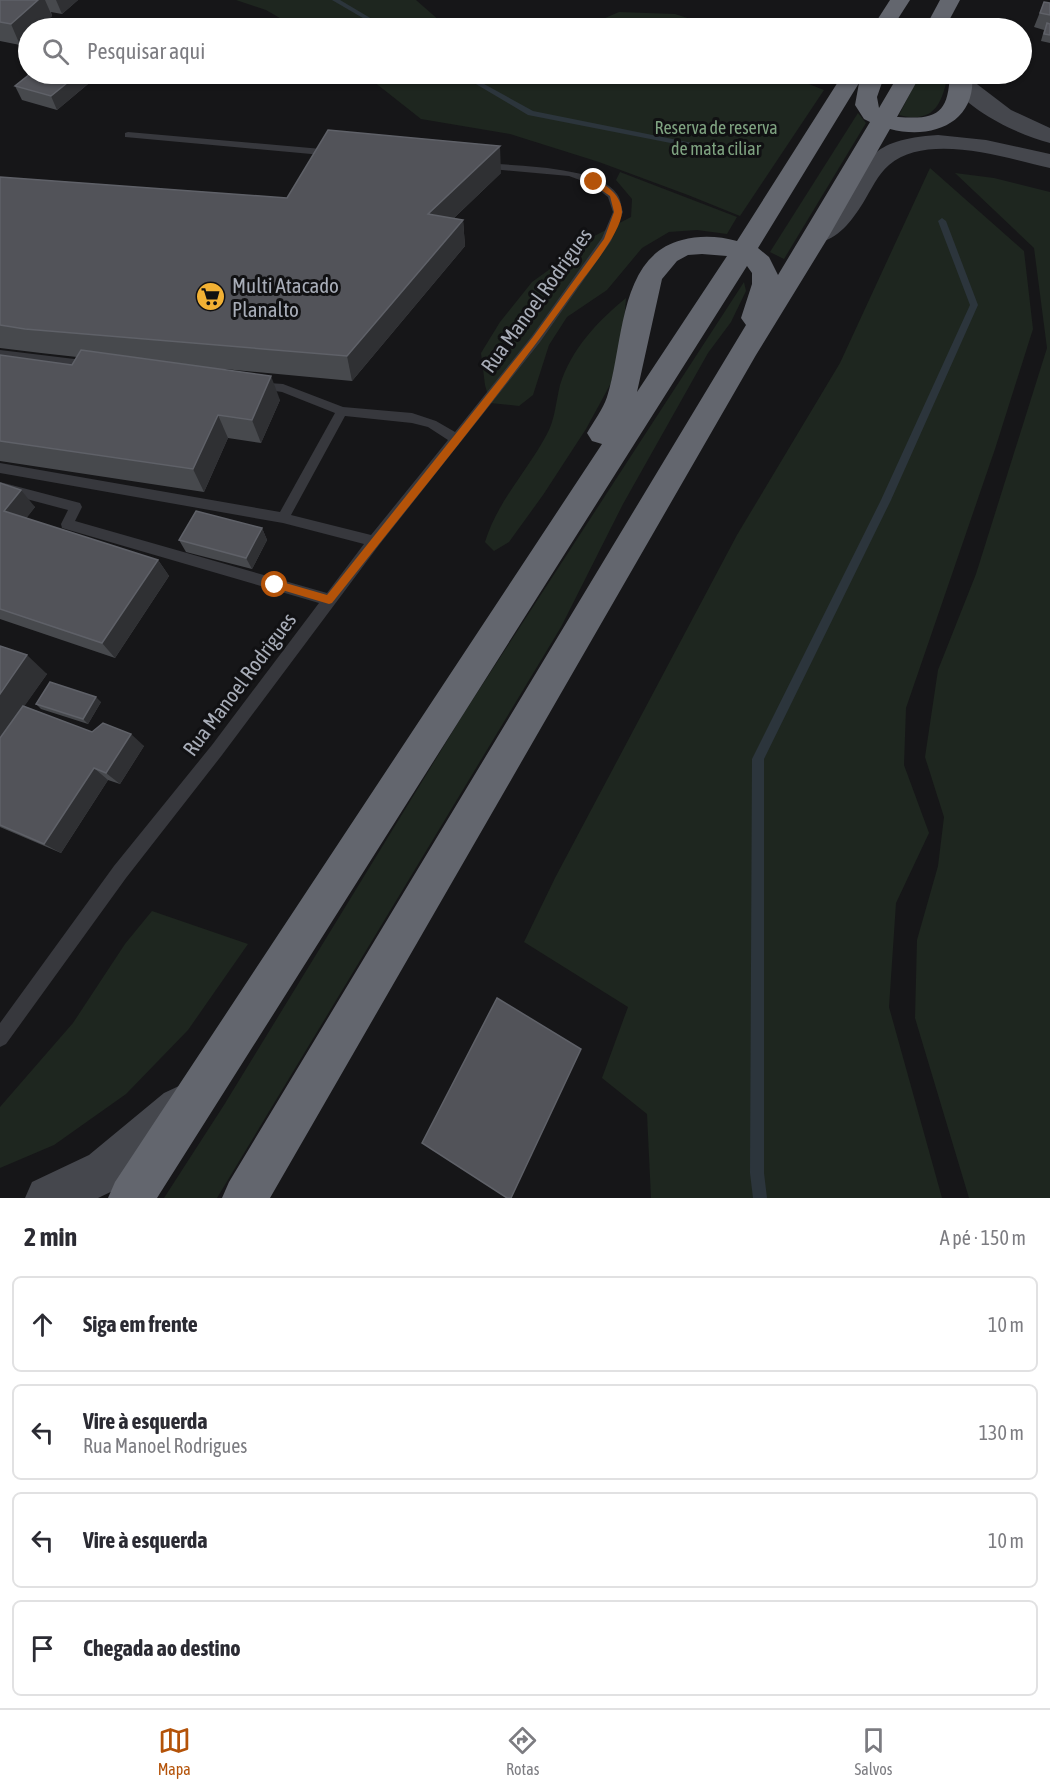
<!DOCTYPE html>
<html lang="pt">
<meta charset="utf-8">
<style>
body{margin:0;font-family:"Asap Condensed",sans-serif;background:#f7f7f7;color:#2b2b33}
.stop{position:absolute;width:18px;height:18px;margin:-14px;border:4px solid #b45309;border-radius:50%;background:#fff}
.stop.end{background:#b45309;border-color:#fff;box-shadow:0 2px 6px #0008}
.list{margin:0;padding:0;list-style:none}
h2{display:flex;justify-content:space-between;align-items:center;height:78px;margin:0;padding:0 24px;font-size:26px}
h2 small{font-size:20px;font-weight:400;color:#7c7c81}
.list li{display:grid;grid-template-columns:39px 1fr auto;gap:18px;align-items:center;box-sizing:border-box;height:96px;margin:0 12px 12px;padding:0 12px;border:2px solid #e1e1e2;border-radius:9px}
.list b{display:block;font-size:22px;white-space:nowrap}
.list p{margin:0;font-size:20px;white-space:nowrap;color:#7c7c81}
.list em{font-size:20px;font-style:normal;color:#7c7c81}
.icon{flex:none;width:33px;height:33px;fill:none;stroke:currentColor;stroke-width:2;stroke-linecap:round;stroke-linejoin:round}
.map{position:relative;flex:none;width:1050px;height:1198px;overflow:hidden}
.search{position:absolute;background:#fff;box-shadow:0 2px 4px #0004;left:18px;right:18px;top:18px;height:66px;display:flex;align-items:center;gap:15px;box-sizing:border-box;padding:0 21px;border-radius:33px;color:#7c7c81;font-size:22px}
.sheet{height:510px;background:#fff}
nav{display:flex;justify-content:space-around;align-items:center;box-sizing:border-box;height:84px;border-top:2px solid #e1e1e2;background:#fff;font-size:16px;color:#7c7c81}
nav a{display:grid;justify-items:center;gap:3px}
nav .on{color:#b45309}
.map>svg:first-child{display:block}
</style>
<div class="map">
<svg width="1050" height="1198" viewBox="0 0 1050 1198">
<rect width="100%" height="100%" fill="#161618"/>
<!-- green -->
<g fill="#1e261f">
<polygon points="236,0 416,0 448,28 297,28 266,10"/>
<polygon points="619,12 675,14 718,28 585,28 589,25"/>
<polygon points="364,74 783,74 824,90 740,216 688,195 599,162 510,134 421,119"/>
<path d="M920,74H948C942,104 934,124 899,115Z"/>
<polygon points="858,113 866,123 784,259 770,252"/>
<polygon points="930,168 1024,251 1033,329 995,449 906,708 904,765 929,833 896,903 889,1007 942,1198 651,1198 647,1114 602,1078 628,1007 524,942 555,878 737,535 840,363"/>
<polygon points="620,172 737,217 727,234 697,230 669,232 642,248 607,290 567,317 549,345 533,395 519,406 490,403 485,385 481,353 500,322 532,282 557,264 575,246 631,217 632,199 616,180"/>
<polygon points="955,173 994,178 1050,192 1050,1198 969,1198 915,1018 917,940 938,866 944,817 925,757 938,670 976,574 1047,348 1034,248"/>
<polygon points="744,282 746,291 731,322 708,353 623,504 561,627 217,1198 164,1198 224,1105 464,713"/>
<path d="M626,298L623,334L611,383L586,429L543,495L509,542L494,551L485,542C498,500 527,472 547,434C555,420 556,401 560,385C572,348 597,322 626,298Z"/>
<polygon points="152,911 248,944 188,1030 126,1094 54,1145 0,1168 0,1107 73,1023 125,944"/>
</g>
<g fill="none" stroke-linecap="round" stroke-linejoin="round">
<!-- stream -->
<g fill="#2c353c" fill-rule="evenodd">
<polygon points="332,0 340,0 387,28 380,28"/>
<polygon points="459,74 466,74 533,111 742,153 746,155 742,157 528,115"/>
<polygon points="942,218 946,221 978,305 891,500 764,759 764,1173 767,1198 753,1198 750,1173 752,759 881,500 970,305 938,221"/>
</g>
<!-- lane -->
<g fill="#37383d" fill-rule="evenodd">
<polygon points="128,132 333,150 338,153 333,156 125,137 125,133"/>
<path d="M484,163C516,166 599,166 617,194C621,199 621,207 623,212L611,241L540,342L379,545L222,755L126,878L6,1044L0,1047V1023L114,866L212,745L319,603L62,528L61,524L68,510L0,492V482L80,503L82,507L75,521L327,593L364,544L283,523L0,473V463L280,512L335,413L282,392L255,388L253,385L255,382L283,384L343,407L412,413L436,421L455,432L532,336L602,238L613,212L608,197L591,184L569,176L481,168L479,166ZM345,416L412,423L428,427L448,440L371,535L291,515Z"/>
<polygon points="0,350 91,361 97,365 91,369 0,358"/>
</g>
<!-- secondary -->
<g fill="#45474d" fill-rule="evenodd">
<path d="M961,76L969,78L1011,110L1050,128V143C1018,135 969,111 950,83L953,78Z"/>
<path d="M938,135L986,140L1050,154V168C1006,158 928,132 889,165C878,174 871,190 863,203C851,222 839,238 816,244L807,242L803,236C810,225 825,219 834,208C872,159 866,140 938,135Z"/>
<polygon points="179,1086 194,1093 201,1108 194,1123 121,1187 98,1198 25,1198 32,1182 89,1155 164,1093"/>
</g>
<!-- highway -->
<g fill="#63666e" fill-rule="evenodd">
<polygon points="890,0 910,0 892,28 872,28"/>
<polygon points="940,0 960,0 945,28 925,28"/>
<path d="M843,74H885L877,97L879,108L899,74H921L897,117H898C938,120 948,113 950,74H972C977,123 932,140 890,129L829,236L756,355L270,1198H222L229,1182L746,325L741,318L752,284V273L747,266L157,1198H108L115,1182L602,444L592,441L587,433C594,421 603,409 607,397C624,345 618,256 682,240C700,235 719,236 737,241ZM859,83L855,105L864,119L870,122L778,275L769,257L758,248ZM702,254L727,256L637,392L662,279L677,261L688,255Z"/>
</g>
</g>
<!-- wall -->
<g fill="#47494d">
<polygon points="0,0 78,0 62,14 51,12 52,16 38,28 28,28 28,37 20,45 0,41"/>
<polygon points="1044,2 1050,3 1050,43 1041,41 1044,30 1034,27"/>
<polygon points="30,74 83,74 88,84 57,110 22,100 15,86"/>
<polygon points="501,173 454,218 463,220 465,246 352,381 224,369 280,400 261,443 228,438 204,492 0,461 0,355 72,365 77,357 41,353 0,348 0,177 287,198"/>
<polygon points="0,483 35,507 26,518 158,560 169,576 115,658 0,619"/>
<polygon points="262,528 267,540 252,569 186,552 179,540"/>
<polygon points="0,646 47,674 24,706 92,732 144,746 120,784 108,780 61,853 0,827"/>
<polygon points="101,702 88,724 41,709 36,704"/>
</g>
<!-- shaded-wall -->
<g fill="#2f3033">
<polygon points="38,0 45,0 52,16 38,28 28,28 28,37 20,45 11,24"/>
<polygon points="56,0 78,0 62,14"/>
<polygon points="77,74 83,74 88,84 57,110 51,96"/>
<polygon points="500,146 501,173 431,240 428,214"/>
<polygon points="463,220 465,246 352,381 347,356"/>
<polygon points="271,376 280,400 261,443 252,420"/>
<polygon points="218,415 228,438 204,492 193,469"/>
<polygon points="21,490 35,507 19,528 4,511"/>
<polygon points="262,528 267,540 252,569 246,558"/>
<polygon points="158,560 169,576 115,658 102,643"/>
<polygon points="27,655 47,674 0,741 0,694"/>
<polygon points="96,697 101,702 88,724 83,719"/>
<polygon points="131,734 144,746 120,784 106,773"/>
<polygon points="94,768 108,780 61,853 44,844"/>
</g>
<!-- building -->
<g fill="#525359" stroke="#5f6168" stroke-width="1.5">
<polygon points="0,0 38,0 11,24 0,22"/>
<polygon points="1044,2 1050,3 1050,15 1040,13"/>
<polygon points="1047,23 1050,24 1050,35 1044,34"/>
<polygon points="30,74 78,74 51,96 15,86"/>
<polygon points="328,130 500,146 428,214 463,220 347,356 25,329 0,325 0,177 287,198"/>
<polygon points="81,350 271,376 252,420 218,415 193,469 0,441 0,355 72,365"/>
<polygon points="0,483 21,490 4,511 158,560 102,643 0,609"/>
<polygon points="196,511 262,528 246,558 179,540"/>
<polygon points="0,646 27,655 0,694"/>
<polygon points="50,682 96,697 83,719 36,704"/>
<polygon points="23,706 92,732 103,723 131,734 106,773 94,768 44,844 0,825 0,738"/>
<polygon points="497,998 581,1049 511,1198 507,1198 422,1143"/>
</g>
<!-- route -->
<path fill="#b45309" d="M594,179C607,185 622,196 622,212C621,233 588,272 575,290C499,397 414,499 332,603L329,604L272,587L270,585L275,580L327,595L533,337L604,239L614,212L610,196L591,183Z"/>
<!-- icons -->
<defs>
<symbol id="supermarket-disc" viewBox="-11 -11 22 22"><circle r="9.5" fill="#f2b134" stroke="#111113"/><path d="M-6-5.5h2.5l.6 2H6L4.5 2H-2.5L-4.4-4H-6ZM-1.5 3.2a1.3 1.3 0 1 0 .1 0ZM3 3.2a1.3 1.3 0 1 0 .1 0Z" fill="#111"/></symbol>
</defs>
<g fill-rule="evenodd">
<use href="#supermarket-disc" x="194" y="280" width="33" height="33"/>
</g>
<g text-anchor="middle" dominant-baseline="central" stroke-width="6" stroke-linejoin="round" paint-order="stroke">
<!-- far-park labels -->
<g font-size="18" fill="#7fa381" stroke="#111113">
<text x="716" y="127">Reserva de reserva<tspan x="716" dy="21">de mata ciliar</tspan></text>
</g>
<!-- poi labels -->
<g font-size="21" fill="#a8adb8" stroke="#111113" text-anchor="start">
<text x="232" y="285">Multi Atacado<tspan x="232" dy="24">Planalto</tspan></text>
</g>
<!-- street labels -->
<g font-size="21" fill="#a8adb8" stroke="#111113">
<text transform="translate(536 300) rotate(-54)">Rua Manoel Rodrigues</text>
<text transform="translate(239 684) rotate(-53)">Rua Manoel Rodrigues</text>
</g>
</g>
</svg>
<div class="stop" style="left:275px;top:585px"></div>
<div class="stop end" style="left:594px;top:182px"></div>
<div class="search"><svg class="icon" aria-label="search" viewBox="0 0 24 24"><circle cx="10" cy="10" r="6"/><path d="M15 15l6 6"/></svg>Pesquisar aqui</div>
</div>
<section class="sheet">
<h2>2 min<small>A pé · 150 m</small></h2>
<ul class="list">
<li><svg class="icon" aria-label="ahead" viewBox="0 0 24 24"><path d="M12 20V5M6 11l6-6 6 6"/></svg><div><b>Siga em frente</b></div><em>10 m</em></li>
<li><svg class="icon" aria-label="left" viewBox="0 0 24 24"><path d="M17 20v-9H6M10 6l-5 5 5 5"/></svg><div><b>Vire à esquerda</b><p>Rua Manoel Rodrigues</p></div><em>130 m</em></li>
<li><svg class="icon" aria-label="left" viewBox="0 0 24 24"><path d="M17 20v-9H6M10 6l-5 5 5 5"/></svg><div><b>Vire à esquerda</b></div><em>10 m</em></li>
<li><svg class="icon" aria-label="arrive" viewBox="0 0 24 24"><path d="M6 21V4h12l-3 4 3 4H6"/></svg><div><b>Chegada ao destino</b></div></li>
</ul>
</section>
<nav>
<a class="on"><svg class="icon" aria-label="map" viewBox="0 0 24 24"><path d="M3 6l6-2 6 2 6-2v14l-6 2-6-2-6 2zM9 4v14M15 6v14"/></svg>Mapa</a>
<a><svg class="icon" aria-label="directions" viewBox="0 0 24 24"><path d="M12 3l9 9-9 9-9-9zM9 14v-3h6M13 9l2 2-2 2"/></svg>Rotas</a>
<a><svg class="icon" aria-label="saved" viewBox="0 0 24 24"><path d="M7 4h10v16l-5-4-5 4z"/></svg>Salvos</a>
</nav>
